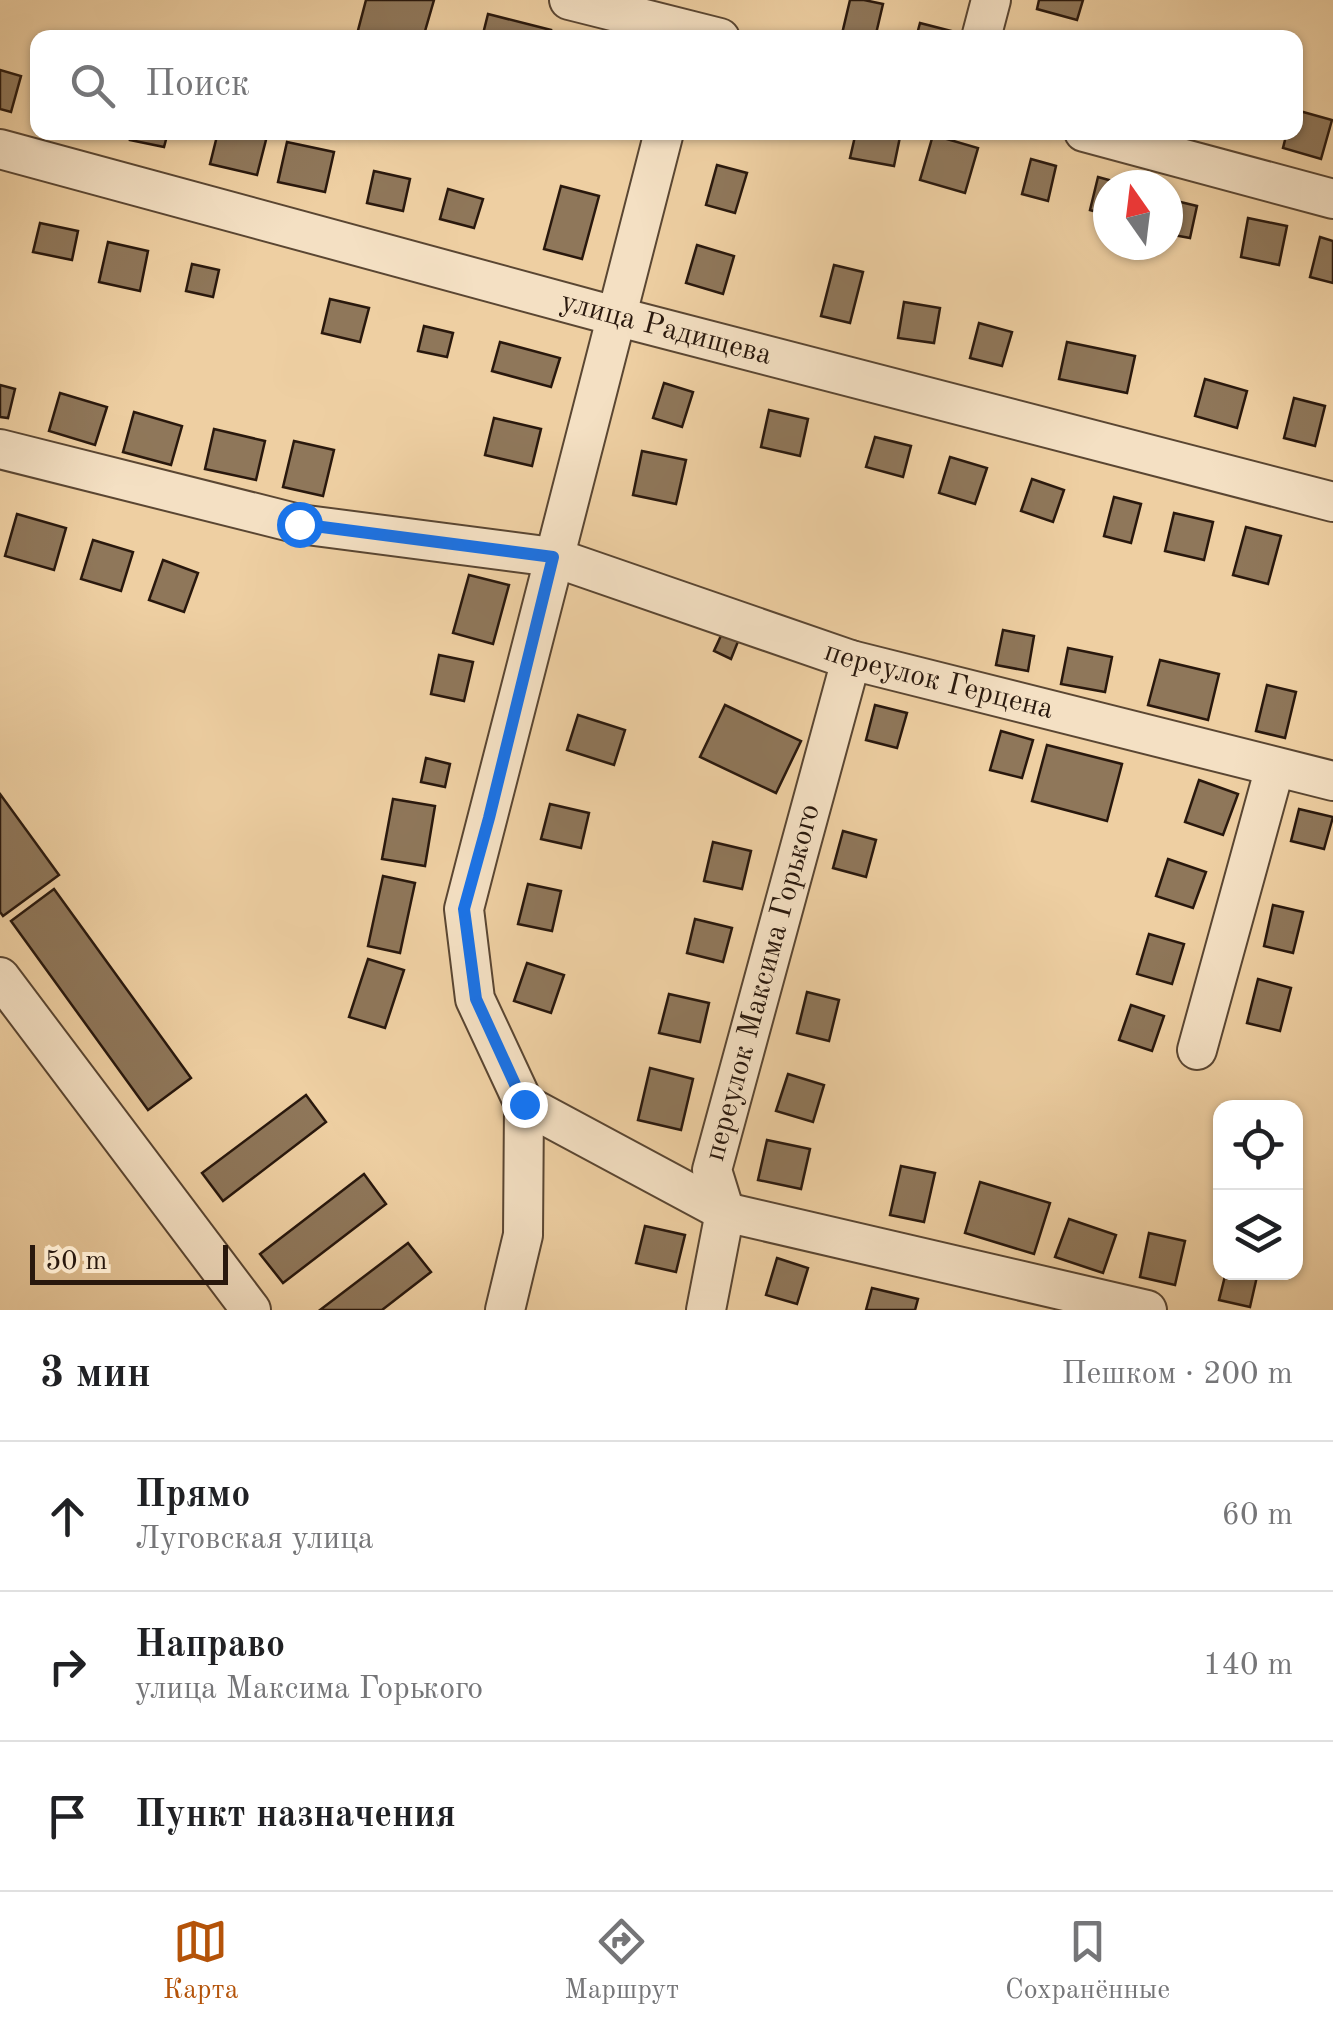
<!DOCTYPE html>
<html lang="ru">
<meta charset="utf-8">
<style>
body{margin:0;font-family:"Old Standard TT",serif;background:#f2f2f2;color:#202124}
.controls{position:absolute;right:30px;bottom:30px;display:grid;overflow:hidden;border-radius:20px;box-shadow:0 2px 8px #0004}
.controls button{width:90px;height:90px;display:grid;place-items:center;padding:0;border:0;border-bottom:2px solid #e0e0e0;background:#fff;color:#202124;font:50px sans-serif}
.compass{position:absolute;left:1093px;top:170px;width:90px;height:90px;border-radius:50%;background:#fff;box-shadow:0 2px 8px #0004;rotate:346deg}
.scale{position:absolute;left:30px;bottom:25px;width:198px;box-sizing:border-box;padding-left:10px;border:5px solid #29180d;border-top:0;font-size:28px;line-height:35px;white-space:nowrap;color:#29180d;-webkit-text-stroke:8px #f4e0c3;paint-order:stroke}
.stop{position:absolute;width:30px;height:30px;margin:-22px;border:8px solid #1a73e8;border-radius:50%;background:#fff}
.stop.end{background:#1a73e8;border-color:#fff;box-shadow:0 2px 10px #0008}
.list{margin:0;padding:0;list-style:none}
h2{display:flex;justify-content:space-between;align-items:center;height:130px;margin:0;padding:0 40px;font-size:42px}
h2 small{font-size:32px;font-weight:400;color:#757577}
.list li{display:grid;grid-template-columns:65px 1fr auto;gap:30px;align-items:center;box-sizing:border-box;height:150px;padding:0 40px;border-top:2px solid #e0e0e0}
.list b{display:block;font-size:38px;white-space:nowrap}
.list p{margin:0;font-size:32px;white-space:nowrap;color:#757577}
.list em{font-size:32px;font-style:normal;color:#757577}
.icon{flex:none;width:55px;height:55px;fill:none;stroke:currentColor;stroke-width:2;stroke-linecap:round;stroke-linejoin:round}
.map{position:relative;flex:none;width:1333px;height:1310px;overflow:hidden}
.search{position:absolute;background:#fff;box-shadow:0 2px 8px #0004;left:30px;right:30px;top:30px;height:110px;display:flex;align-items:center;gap:25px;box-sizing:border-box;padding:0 35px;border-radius:20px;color:#757577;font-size:38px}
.sheet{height:580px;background:#fff}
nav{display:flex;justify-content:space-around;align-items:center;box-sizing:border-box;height:140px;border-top:2px solid #e0e0e0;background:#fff;font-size:28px;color:#757577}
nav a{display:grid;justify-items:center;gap:5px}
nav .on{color:#b45309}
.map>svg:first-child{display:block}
</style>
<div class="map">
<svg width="1333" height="1310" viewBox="0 0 1333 1310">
<rect width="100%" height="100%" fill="#eecfa2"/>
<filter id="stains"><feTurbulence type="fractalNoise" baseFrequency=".002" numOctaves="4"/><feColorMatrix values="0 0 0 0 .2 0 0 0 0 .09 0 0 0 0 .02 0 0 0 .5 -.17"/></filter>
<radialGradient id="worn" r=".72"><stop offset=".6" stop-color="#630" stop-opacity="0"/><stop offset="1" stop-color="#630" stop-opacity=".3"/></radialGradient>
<!-- building -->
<g fill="#8f775a" stroke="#29180d" stroke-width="2.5">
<polygon points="366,0 434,0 423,38 356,38"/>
<polygon points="850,0 864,0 883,4 875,38 841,38"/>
<polygon points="1039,0 1083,0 1077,20 1037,9"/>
<polygon points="488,14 551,30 549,38 482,38"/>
<polygon points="920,23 951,31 949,38 916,38"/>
<polygon points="0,70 21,76 11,112 0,109"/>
<polygon points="1296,110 1332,120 1321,159 1283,148 1287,132 1296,132"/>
<polygon points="132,132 168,132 164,147 130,140"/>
<polygon points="218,132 268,132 257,175 210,164"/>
<polygon points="856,132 901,132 894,166 850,158"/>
<polygon points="933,135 978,148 965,193 920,180"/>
<polygon points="287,142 334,152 325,192 278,182"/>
<polygon points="1031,159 1056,166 1048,201 1022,194"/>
<polygon points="717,165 747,173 735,213 706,205"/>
<polygon points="374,171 410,179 403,211 367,203"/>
<polygon points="1098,177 1127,185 1108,185 1108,215 1090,210"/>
<polygon points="561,186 599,196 582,259 544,249"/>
<polygon points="448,189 483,199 474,228 440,219"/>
<polygon points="1168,199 1197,206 1190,238 1168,234"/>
<polygon points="1248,218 1287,226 1279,265 1241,257"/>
<polygon points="40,223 78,231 72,260 33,252"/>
<polygon points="1320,237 1333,241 1333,283 1310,277"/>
<polygon points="108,242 148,251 140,291 99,282"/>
<polygon points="697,245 734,256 723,294 686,283"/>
<polygon points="192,264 219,270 213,297 186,291"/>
<polygon points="834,265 863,272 850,323 821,316"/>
<polygon points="330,299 369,308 360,342 322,333"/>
<polygon points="904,302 940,308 934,343 898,338"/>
<polygon points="979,323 1012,332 1002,366 970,358"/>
<polygon points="424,326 453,333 447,357 418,351"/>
<polygon points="500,342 560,358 551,387 492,371"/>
<polygon points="1067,342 1135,356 1127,393 1059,379"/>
<polygon points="1205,379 1247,391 1237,428 1195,416"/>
<polygon points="664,383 693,392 682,427 653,418"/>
<polygon points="0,385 15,389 8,418 0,417"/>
<polygon points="60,393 107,407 95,445 49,431"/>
<polygon points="1294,398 1325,406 1315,446 1284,438"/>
<polygon points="769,410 808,419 800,456 761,447"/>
<polygon points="134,412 182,426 171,465 123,452"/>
<polygon points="494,418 541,429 532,466 485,455"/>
<polygon points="214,429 265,441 256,480 205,469"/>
<polygon points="875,437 911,446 903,477 866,467"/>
<polygon points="294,441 334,450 323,496 283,487"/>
<polygon points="642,451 686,460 676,504 633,495"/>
<polygon points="950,457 987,468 975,504 939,493"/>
<polygon points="1032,479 1064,490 1053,522 1021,511"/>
<polygon points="1114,497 1141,504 1131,543 1104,536"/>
<polygon points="1174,513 1213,522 1204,560 1165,551"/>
<polygon points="17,514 66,528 54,570 5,556"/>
<polygon points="1246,527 1281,536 1268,584 1233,575"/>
<polygon points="93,540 133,552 121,591 81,579"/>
<polygon points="163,560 198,573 184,612 149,600"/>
<polygon points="469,575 509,585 493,644 453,633"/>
<polygon points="725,627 741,634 731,659 714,651"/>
<polygon points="1003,630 1034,636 1028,671 996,665"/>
<polygon points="1068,648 1112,657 1105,692 1061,684"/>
<polygon points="439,655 473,662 464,701 431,694"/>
<polygon points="1160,660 1219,674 1208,720 1148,705"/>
<polygon points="1267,685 1296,692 1285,738 1256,731"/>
<polygon points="725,705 801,741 776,793 700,757"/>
<polygon points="875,705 907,713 897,748 866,740"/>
<polygon points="578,715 625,730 614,765 567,750"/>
<polygon points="1001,731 1033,740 1022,778 990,770"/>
<polygon points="1047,745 1122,764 1107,821 1032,801"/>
<polygon points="426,758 450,764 445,787 421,782"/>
<polygon points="1199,780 1238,794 1223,835 1185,822"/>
<polygon points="0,794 59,875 3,916 0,912"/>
<polygon points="393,799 435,806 425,866 382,859"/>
<polygon points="550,804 589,813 581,848 541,839"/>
<polygon points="1299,809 1333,817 1324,849 1291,841"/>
<polygon points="843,831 876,840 866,877 833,868"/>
<polygon points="713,842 751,851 742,889 704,881"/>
<polygon points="1168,859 1206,872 1193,908 1156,896"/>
<polygon points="383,876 415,883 400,953 368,946"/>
<polygon points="528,884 561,891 552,931 518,924"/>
<polygon points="54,889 191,1078 148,1110 11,921"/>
<polygon points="1273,905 1303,912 1293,953 1264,946"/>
<polygon points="695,919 732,928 723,962 687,953"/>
<polygon points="1149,934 1184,944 1172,984 1137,974"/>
<polygon points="368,959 404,970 385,1028 349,1017"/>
<polygon points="527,963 564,975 551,1013 514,1001"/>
<polygon points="1258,979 1291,988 1280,1031 1247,1023"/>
<polygon points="807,992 839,1000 829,1041 797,1033"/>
<polygon points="669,994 709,1003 700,1042 659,1033"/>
<polygon points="1131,1005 1164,1016 1152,1051 1119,1040"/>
<polygon points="650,1068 693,1079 681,1130 638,1120"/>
<polygon points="788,1074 824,1085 813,1122 776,1111"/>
<polygon points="306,1095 326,1122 223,1201 202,1173"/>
<polygon points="767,1140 810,1149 801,1189 758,1180"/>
<polygon points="901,1166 935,1173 924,1222 890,1215"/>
<polygon points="364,1174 386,1204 283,1283 260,1254"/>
<polygon points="980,1182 1050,1203 1034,1254 965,1233"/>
<polygon points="1069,1219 1116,1235 1103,1273 1055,1257"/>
<polygon points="645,1226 685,1235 676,1272 636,1263"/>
<polygon points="1149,1233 1185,1241 1175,1285 1140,1277"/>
<polygon points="408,1243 431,1272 382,1310 320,1310"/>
<polygon points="777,1258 808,1268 797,1304 766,1295"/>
<polygon points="1226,1272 1258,1272 1250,1307 1219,1300"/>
<polygon points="872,1288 918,1299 915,1310 866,1310"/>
</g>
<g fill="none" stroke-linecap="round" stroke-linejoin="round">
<defs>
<g id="minor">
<polyline points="569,0 720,38"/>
<polyline points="981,38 991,0"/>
<polyline points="1084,132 1333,199"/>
<path id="s1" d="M0,149L615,316L1333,502"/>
<path id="s2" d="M0,449L299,524L553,557L851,660L1333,781"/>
<polyline points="0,977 251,1310"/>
<polyline points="1197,1050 1275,767"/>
<polyline points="524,1104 725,1212 1147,1310"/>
<polyline points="505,1310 523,1235 524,1104 475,999 464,909 664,132"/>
<path id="s3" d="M706,1310L725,1212L712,1170L851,660"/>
</g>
</defs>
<!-- minor casing -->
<use href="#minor" stroke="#5a4632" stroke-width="42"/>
<!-- minor -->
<use href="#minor" stroke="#f4e0c3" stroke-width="38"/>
</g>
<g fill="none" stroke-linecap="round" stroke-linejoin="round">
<!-- route -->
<polyline stroke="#1a73e8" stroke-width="12" points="299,524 553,557 489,818 464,909 476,999 524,1104"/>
</g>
<g text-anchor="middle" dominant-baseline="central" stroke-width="9" stroke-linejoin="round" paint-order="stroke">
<!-- street labels -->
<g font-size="30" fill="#29180d" stroke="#f4e0c3">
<text stroke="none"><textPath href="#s1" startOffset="690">улица Радищева</textPath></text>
<text stroke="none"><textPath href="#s2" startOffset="970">переулок Герцена</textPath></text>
<text stroke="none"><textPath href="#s3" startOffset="338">переулок Максима Горького</textPath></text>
</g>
</g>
<rect width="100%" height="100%" filter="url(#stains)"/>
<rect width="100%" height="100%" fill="url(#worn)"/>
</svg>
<div class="controls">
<button><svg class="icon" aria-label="locate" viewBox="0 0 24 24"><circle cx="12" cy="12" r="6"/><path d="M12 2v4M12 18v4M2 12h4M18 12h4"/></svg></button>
<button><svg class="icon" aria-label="layers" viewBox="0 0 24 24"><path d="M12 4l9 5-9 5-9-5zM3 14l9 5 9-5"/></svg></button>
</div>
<svg class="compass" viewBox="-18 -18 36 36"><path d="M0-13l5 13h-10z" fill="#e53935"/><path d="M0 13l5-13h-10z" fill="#757577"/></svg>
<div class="scale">50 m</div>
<div class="stop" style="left:299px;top:524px"></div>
<div class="stop end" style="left:524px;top:1104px"></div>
<div class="search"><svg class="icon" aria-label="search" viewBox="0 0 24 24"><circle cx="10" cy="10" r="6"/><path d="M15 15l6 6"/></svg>Поиск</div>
</div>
<section class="sheet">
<h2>3 мин<small>Пешком · 200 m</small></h2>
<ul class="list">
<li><svg class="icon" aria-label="ahead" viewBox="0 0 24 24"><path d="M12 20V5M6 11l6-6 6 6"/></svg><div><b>Прямо</b><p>Луговская улица</p></div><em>60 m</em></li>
<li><svg class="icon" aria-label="right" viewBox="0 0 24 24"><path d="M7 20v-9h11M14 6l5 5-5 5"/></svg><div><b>Направо</b><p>улица Максима Горького</p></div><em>140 m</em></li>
<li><svg class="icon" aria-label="arrive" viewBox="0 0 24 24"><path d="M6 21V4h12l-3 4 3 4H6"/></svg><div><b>Пункт назначения</b></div></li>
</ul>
</section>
<nav>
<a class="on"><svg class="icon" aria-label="map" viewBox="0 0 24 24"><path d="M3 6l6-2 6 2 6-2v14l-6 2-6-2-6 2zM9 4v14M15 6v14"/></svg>Карта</a>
<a><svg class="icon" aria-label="directions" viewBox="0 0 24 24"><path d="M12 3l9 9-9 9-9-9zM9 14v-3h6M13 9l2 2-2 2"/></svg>Маршрут</a>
<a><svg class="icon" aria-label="saved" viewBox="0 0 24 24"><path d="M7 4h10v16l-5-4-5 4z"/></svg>Сохранённые</a>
</nav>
